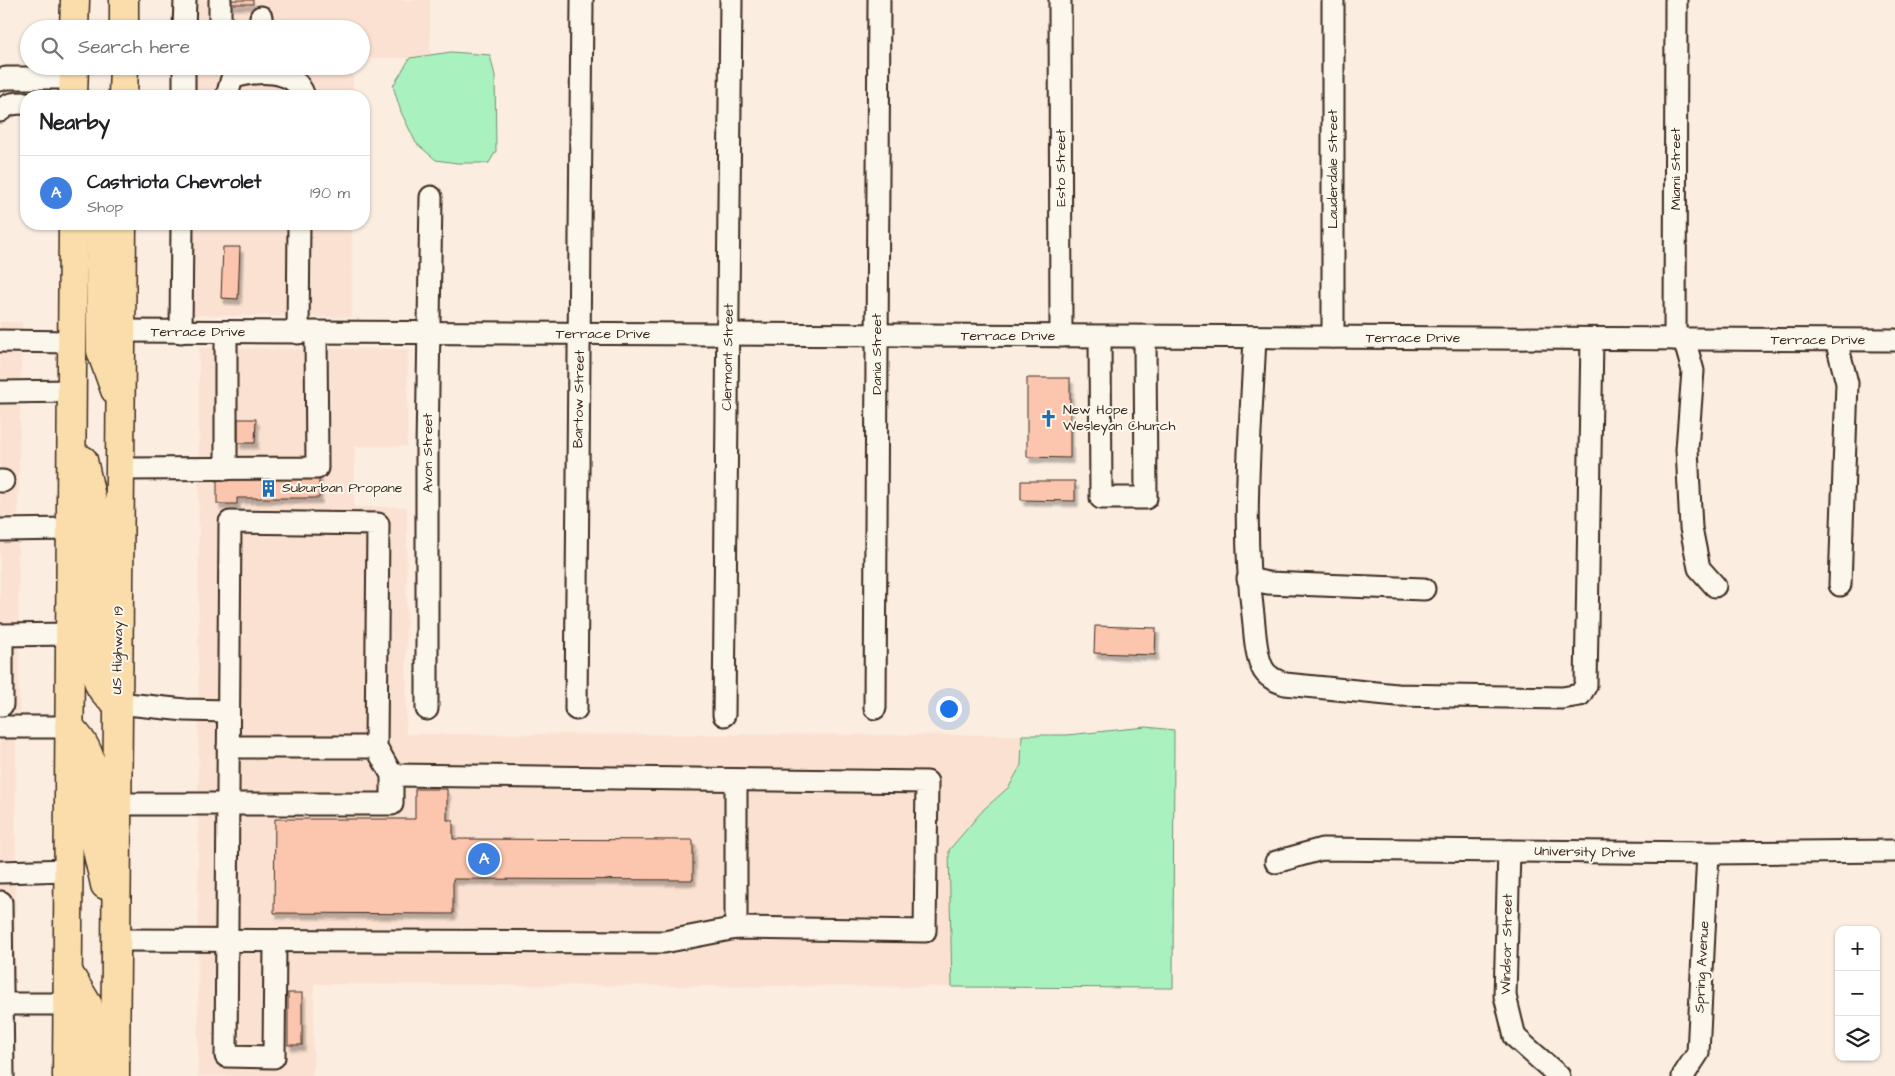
<!DOCTYPE html>
<meta charset="utf-8">
<style>
body{margin:0;font-family:"Architects Daughter",sans-serif;background:#f6f6f6;color:#202124}
.controls{position:absolute;right:15px;bottom:15px;display:grid;overflow:hidden;border-radius:10px;box-shadow:0 1px 4px #0004}
.controls button{width:45px;height:45px;display:grid;place-items:center;padding:0;border:0;border-bottom:1px solid #e0e0e0;background:#fff;color:#202124;font:25px sans-serif}
.you{position:absolute;left:948px;top:708px;width:18px;height:18px;margin:-12px;border:4px solid #fff;border-radius:50%;background:#1a73e8;box-shadow:0 0 0 8px #1a73e833}
.badge{display:grid;place-items:center;width:32px;height:32px;border-radius:50%;background:#1f6fb2;color:#fff;font-size:16px;font-weight:700}
.pin{position:absolute;translate:-50% -50%;border:2px solid #fff;box-shadow:0 1px 5px #0006}
.list{margin:0;padding:0;list-style:none}
h2{display:flex;justify-content:space-between;align-items:center;height:65px;margin:0;padding:0 20px;font-size:21px}
h2 small{font-size:16px;font-weight:400;color:#757577}
.list li{display:grid;grid-template-columns:32px 1fr auto;gap:15px;align-items:center;box-sizing:border-box;height:75px;padding:0 20px;border-top:1px solid #e0e0e0}
.list b{display:block;font-size:19px;white-space:nowrap}
.list p{margin:0;font-size:16px;white-space:nowrap;color:#757577}
.list em{font-size:16px;font-style:normal;color:#757577}
.icon{flex:none;width:28px;height:28px;fill:none;stroke:currentColor;stroke-width:2;stroke-linecap:round;stroke-linejoin:round}
.map{position:relative;flex:none;width:1895px;height:1076px;overflow:hidden}
.search{position:absolute;background:#fff;box-shadow:0 1px 4px #0004;left:20px;top:20px;width:350px;height:55px;display:flex;align-items:center;gap:12px;box-sizing:border-box;padding:0 18px;border-radius:28px;color:#757577;font-size:19px}
.panel{position:absolute;background:#fff;box-shadow:0 1px 4px #0004;left:20px;top:90px;width:350px;height:140px;border-radius:20px}
.map>svg:first-child{display:block}
</style>
<div class="map">
<svg width="1895" height="1076" viewBox="0 0 1895 1076">
<defs>
<filter id="shadow"><feDropShadow dx="3" dy="5.5" stdDeviation="1" flood-color="#0004"/></filter>
</defs>
<rect width="100%" height="100%" fill="#fbede0"/>
<filter id="ink" filterUnits="userSpaceOnUse"><feTurbulence type="fractalNoise" baseFrequency=".02" numOctaves="2"/><feDisplacementMap in="SourceGraphic" scale="10" xChannelSelector="R" yChannelSelector="G"/><feConvolveMatrix kernelMatrix="1 2 1 2 8 2 1 2 1" color-interpolation-filters="sRGB"/></filter>
<g filter="url(#ink)">
<!-- built -->
<g fill="#fbe1d1">
<polygon points="177,0 430,0 430,54 410,58 361,58 361,29 176,29"/>
<rect x="176" y="66" width="177" height="30"/>
<polygon points="175,224 352,224 352,317 174,315"/>
<polygon points="0,322 22,322 18,516 0,517"/>
<polygon points="199,348 408,349 407,446 355,446 354,507 407,507 406,734 1022,735 1021,765 1009,787 984,809 949,850 952,987 314,984 313,1076 198,1076"/>
<polygon points="0,542 18,542 19,713 0,714"/>
<polygon points="0,739 16,739 15,1076 0,1076"/>
</g>
<!-- green -->
<g fill="#a9f2c0" stroke="#728e6f">
<polygon points="451,52 490,55 495,76 496,151 489,163 457,163 436,160 416,143 401,112 393,86 410,58"/>
<polygon points="1146,727 1174,730 1173,988 952,987 949,850 984,809 1009,787 1021,765 1022,735 1067,735"/>
</g>
<!-- building -->
<g fill="#fcc6ae" stroke="#3b2a1e" filter="url(#shadow)">
<rect x="227" y="0" width="26" height="4"/>
<polygon points="223,247 240,247 238,299 221,298"/>
<polygon points="1027,378 1070,378 1070,458 1027,457"/>
<polygon points="238,419 256,419 255,443 238,443"/>
<polygon points="319,474 319,498 237,498 237,504 217,504 217,478"/>
<polygon points="1021,481 1075,481 1075,501 1021,500"/>
<polygon points="1095,626 1156,628 1155,655 1094,653"/>
<polygon points="415,789 447,789 447,820 453,820 453,839 693,840 693,880 453,879 453,914 274,913 275,819 415,819"/>
<rect x="288" y="993" width="14" height="52"/>
</g>
<g fill="none" stroke-linecap="round" stroke-linejoin="round">
<defs>
<g id="minor">
<polyline points="220,0 220,29"/>
<polyline points="1060,0 1061,336"/>
<polyline points="1333,0 1333,337"/>
<polyline points="261,17 261,29"/>
<polyline points="184,29 185,0"/>
<polyline points="0,80 6,78 74,78"/>
<polyline points="184,96 184,66"/>
<path d="M227,96L232,78C255,70 295,67 304,96"/>
<path d="M0,111C8,103 15,103 26,103"/>
<polyline points="121,331 1895,340"/>
<polyline points="181,332 182,224"/>
<polyline points="298,333 299,224"/>
<polyline points="1100,337 1101,498 1146,498 1145,337"/>
<path d="M1255,337C1251,430 1241,523 1253,615C1255,631 1255,652 1262,667C1266,677 1276,681 1285,684L1397,695L1562,698L1580,695L1586,685L1592,339"/>
<polyline points="1675,339 1676,0"/>
<polyline points="1684,339 1693,371 1687,449 1691,528 1699,568 1715,586"/>
<polyline points="1836,340 1847,383 1840,585"/>
<polyline points="0,341 73,342"/>
<polyline points="0,392 73,391"/>
<polyline points="120,469 317,468 316,333"/>
<polyline points="226,469 226,332"/>
<polyline points="0,481 3,481"/>
<polyline points="0,530 71,529"/>
<polyline points="1248,579 1268,583 1424,589"/>
<polyline points="0,635 71,634"/>
<polyline points="117,703 185,710 228,711"/>
<polyline points="0,705 2,705 2,635"/>
<polyline points="875,708 879,0"/>
<polyline points="427,709 427,449 431,197"/>
<polyline points="576,709 582,0"/>
<polyline points="724,715 731,0"/>
<polyline points="0,727 69,727"/>
<polyline points="228,747 376,747"/>
<polyline points="736,780 736,928"/>
<path d="M117,804C209,804 300,804 392,804V775L376,747L378,524L230,522L226,1056L274,1057L275,941"/>
<polyline points="1509,851 1505,996 1515,1037 1559,1076"/>
<polyline points="1276,862 1322,849 1708,853 1895,851"/>
<polyline points="0,872 69,870"/>
<polyline points="1,902 3,1076"/>
<polyline points="116,940 664,942 736,928 925,931 927,782 392,775"/>
<polyline points="0,1004 67,1004"/>
<polyline points="1683,1076 1698,1053 1708,853"/>
</g>
<g id="highway">
<polyline points="74,29 75,0"/>
<polyline points="124,29 124,0"/>
<polyline points="73,96 74,66"/>
<polyline points="123,96 124,66"/>
<polyline points="100,224 101,351 115,390"/>
<path d="M83,460L96,520L94,665C98,685 100,691 117,703"/>
<path d="M69,727C103,757 92,796 95,835C96,852 102,869 105,885"/>
<polyline points="68,972 88,1005 91,1076"/>
<polyline points="67,1076 73,224"/>
<polyline points="115,1076 122,224"/>
</g>
</defs>
<!-- minor casing -->
<use href="#minor" stroke="#3b2a1e" stroke-width="25"/>
<!-- highway casing -->
<use href="#highway" stroke="#3b2a1e" stroke-width="31"/>
<!-- minor -->
<use href="#minor" stroke="#fbf7ec" stroke-width="21"/>
<!-- highway -->
<use href="#highway" stroke="#faddab" stroke-width="28"/>
</g>
</g>
<!-- icons -->
<defs>
<symbol id="church-bare" viewBox="-9 -9 18 18"><path d="M-1.2-6h2.4v3.5h3.3v2.4h-3.3V6h-2.4V-.1h-3.3v-2.4h3.3Z" fill="#1f6fb2" stroke="#fbf7ec" stroke-width="2.5" paint-order="stroke"/></symbol>
<symbol id="building-bare" viewBox="-9 -9 18 18"><path d="M-4-6H4V6H1V3H-1V6H-4ZM-2.5-4.3h1.7v1.8h-1.7ZM.8-4.3h1.7v1.8H.8ZM-2.5-1h1.7V.8h-1.7ZM.8-1h1.7V.8H.8Z" fill="#1f6fb2" stroke="#fbf7ec" stroke-width="2.5" paint-order="stroke"/></symbol>
</defs>
<g fill-rule="evenodd">
<use href="#church-bare" x="1036" y="406" width="25" height="25"/>
<use href="#building-bare" x="256" y="476" width="25" height="25"/>
</g>
<g text-anchor="middle" dominant-baseline="central" stroke-width="4" stroke-linejoin="round" paint-order="stroke">
<!-- street labels -->
<g font-size="14" fill="#3b2a1e" stroke="#fbf7ec">
<text transform="translate(1061 168) rotate(-90)">Esto Street</text>
<text transform="translate(1333 169) rotate(-90)">Lauderdale Street</text>
<text transform="translate(1676 169) rotate(-90)">Miami Street</text>
<text x="198" y="332">Terrace Drive</text>
<text x="603" y="334">Terrace Drive</text>
<text x="1008" y="336">Terrace Drive</text>
<text x="1413" y="338">Terrace Drive</text>
<text x="1818" y="340">Terrace Drive</text>
<text transform="translate(877 354) rotate(-90)">Dania Street</text>
<text transform="translate(728 357) rotate(-89)">Clermont Street</text>
<text transform="translate(579 399) rotate(-89)">Bartow Street</text>
<text transform="translate(428 453) rotate(-90)">Avon Street</text>
<text transform="translate(118 650) rotate(-89)">US Highway 19</text>
<text transform="translate(1585 852) rotate(1)">University Drive</text>
<text transform="translate(1507 944) rotate(-89)">Windsor Street</text>
<text transform="translate(1702 967) rotate(-87)">Spring Avenue</text>
</g>
<!-- poi labels -->
<g font-size="14" fill="#3b2a1e" stroke="#fbf7ec" text-anchor="start">
<text x="1063" y="410">New Hope<tspan x="1063" dy="16">Wesleyan Church</tspan></text>
<text x="282" y="488">Suburban Propane</text>
</g>
</g>
</svg>
<div class="controls">
<button>+</button>
<button>−</button>
<button><svg class="icon" aria-label="layers" viewBox="0 0 24 24"><path d="M12 4l9 5-9 5-9-5zM3 14l9 5 9-5"/></svg></button>
</div>
<div class="you"></div>
<div class="pin badge" style="left:484px;top:859px;background:#3f7fe0">A</div>
<div class="search"><svg class="icon" aria-label="search" viewBox="0 0 24 24"><circle cx="10" cy="10" r="6"/><path d="M15 15l6 6"/></svg>Search here</div>
<section class="panel">
<h2>Nearby<small></small></h2>
<ul class="list">
<li><span class="badge" style="background:#3f7fe0">A</span><div><b>Castriota Chevrolet</b><p>Shop</p></div><em>190 m</em></li>
</ul>
</section>
</div>
